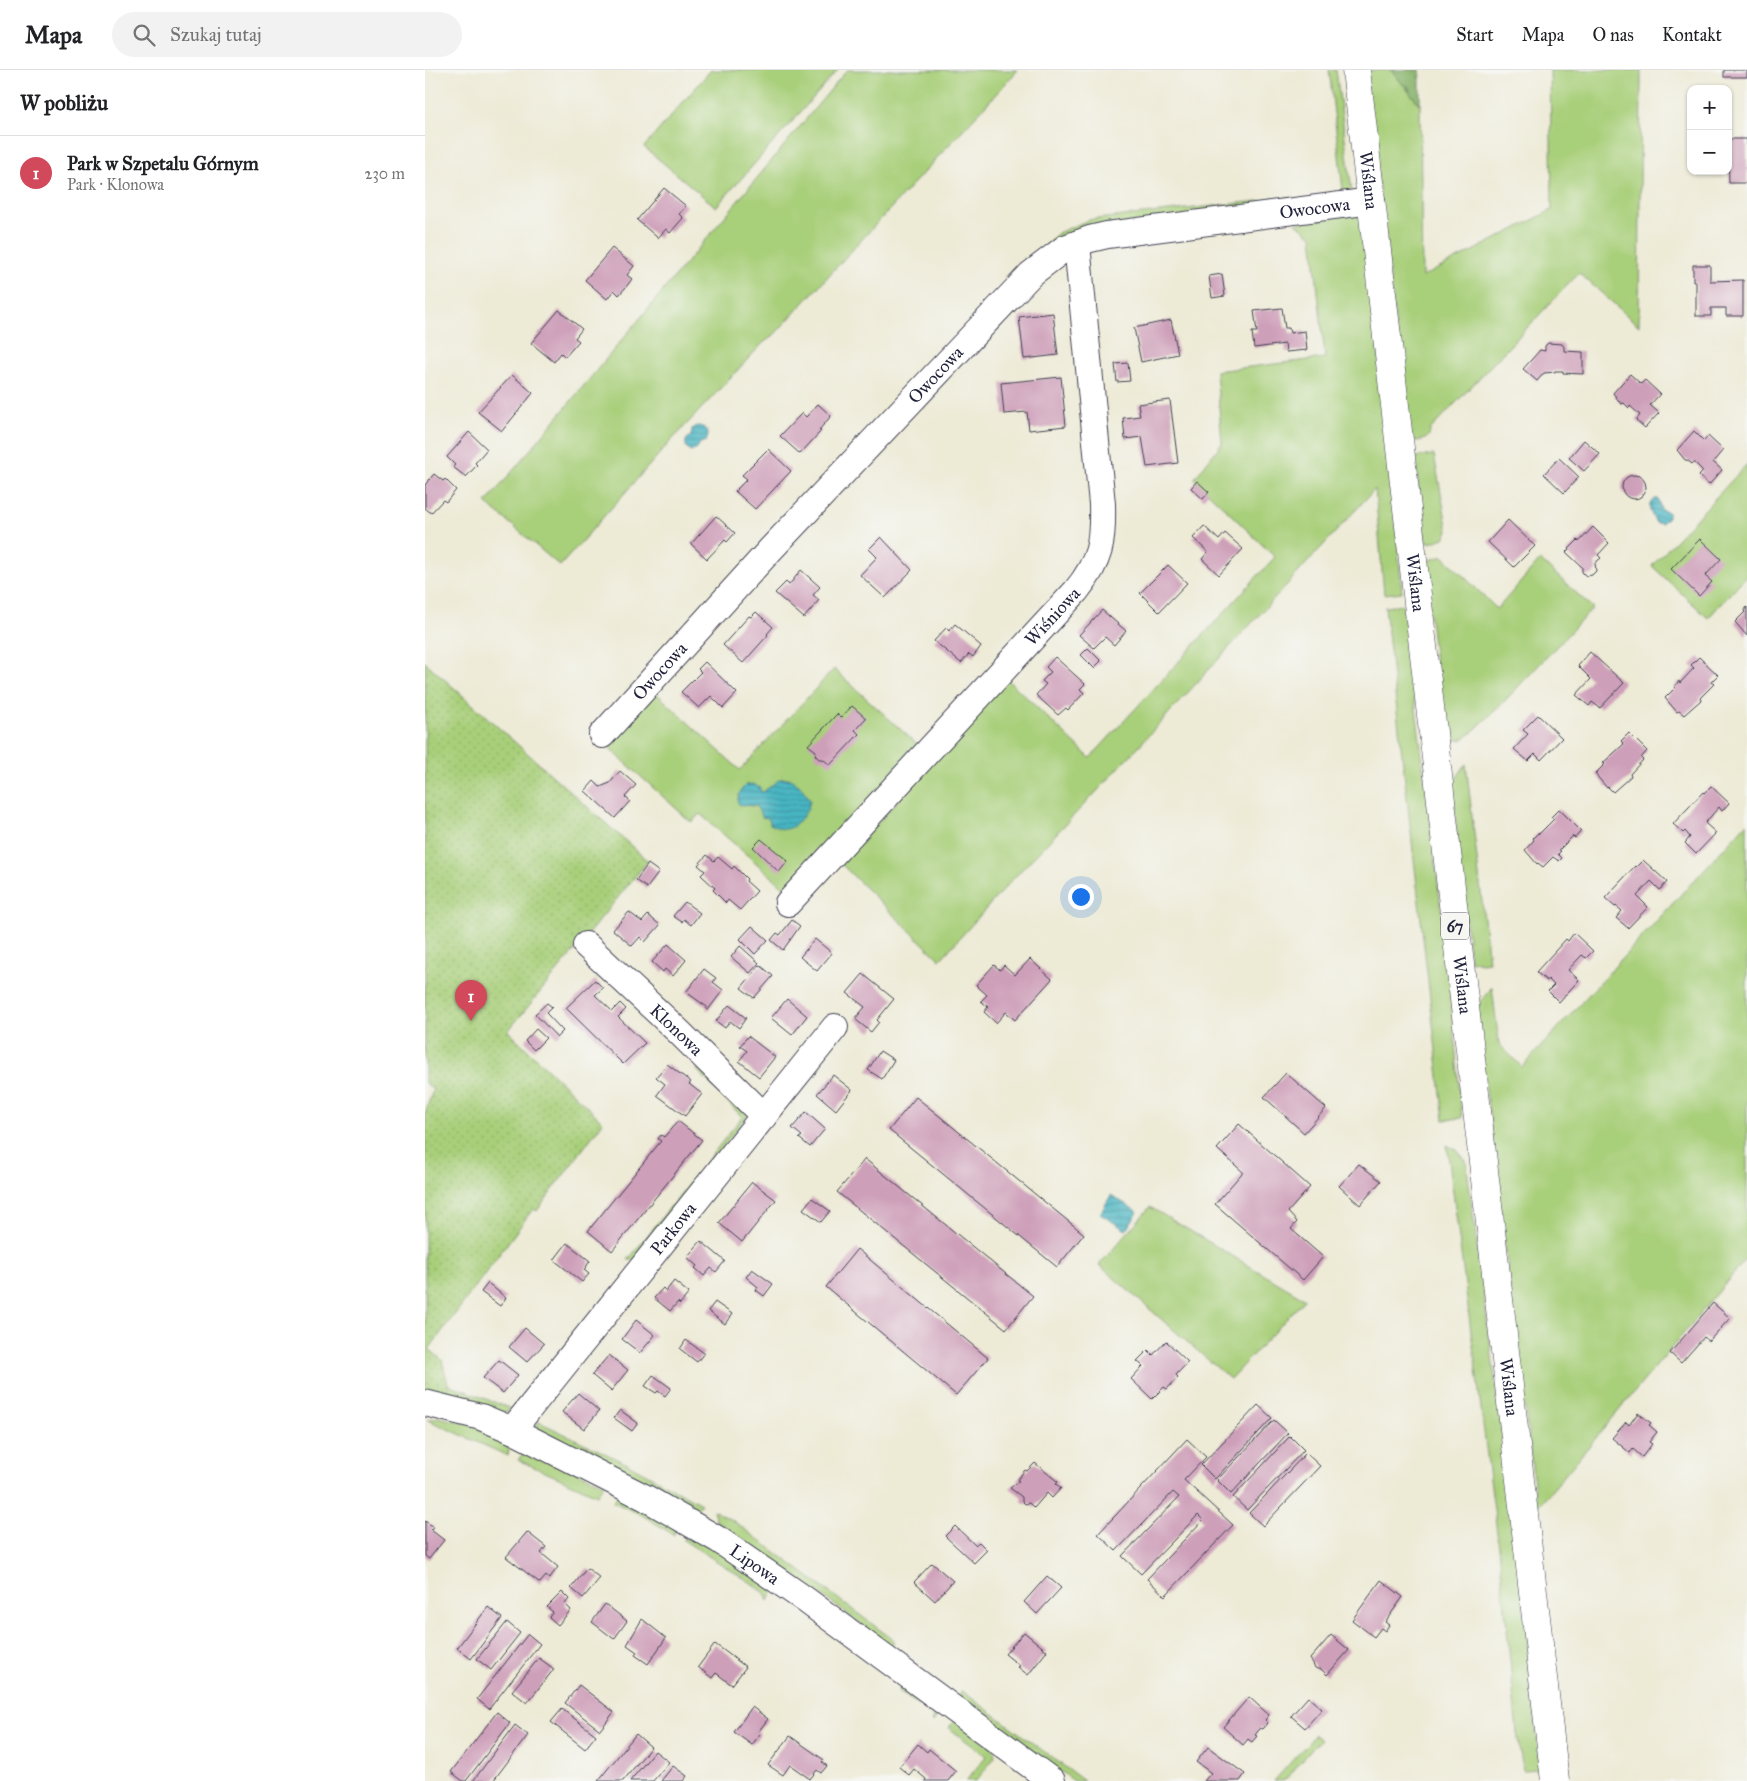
<!DOCTYPE html>
<html lang="pl">
<meta charset="utf-8">
<style>
body{margin:0;font-family:"IM FELL Great Primer",serif;background:#f2f2f2;color:#202124}
.controls{position:absolute;right:15px;top:15px;display:grid;overflow:hidden;border-radius:10px;box-shadow:0 1px 4px #0004}
.controls button{width:45px;height:45px;display:grid;place-items:center;padding:0;border:0;border-bottom:1px solid #e0e0e0;background:#fff;color:#202124;font:25px sans-serif}
.you{position:absolute;left:655px;top:826px;width:18px;height:18px;margin:-12px;border:4px solid #fff;border-radius:50%;background:#1a73e8;box-shadow:0 0 0 8px #1a73e833}
.badge{display:grid;place-items:center;width:32px;height:32px;border-radius:50%;background:#d1495b;color:#fff;font-size:16px;font-weight:700}
.pin{position:absolute;translate:-50% -41px;filter:drop-shadow(0 1px 2px #0008)}
.pin::after{content:'';position:absolute;top:26px;width:18px;height:15px;background:inherit;clip-path:polygon(0 0,100% 0,50% 100%)}
.list{margin:0;padding:0;list-style:none}
h2{display:flex;justify-content:space-between;align-items:center;height:65px;margin:0;padding:0 20px;font-size:21px}
h2 small{font-size:16px;font-weight:400;color:#757577}
.list li{display:grid;grid-template-columns:32px 1fr auto;gap:15px;align-items:center;box-sizing:border-box;height:75px;padding:0 20px;border-top:1px solid #e0e0e0}
.list b{display:block;font-size:19px;white-space:nowrap}
.list p{margin:0;font-size:16px;white-space:nowrap;color:#757577}
.list em{font-size:16px;font-style:normal;color:#757577}
.icon{flex:none;width:28px;height:28px;fill:none;stroke:currentColor;stroke-width:2;stroke-linecap:round;stroke-linejoin:round}
.map{position:relative;flex:none;width:1322px;height:1711px;overflow:hidden}
header{display:flex;align-items:center;gap:30px;box-sizing:border-box;height:70px;padding:0 25px;background:#fff;border-bottom:1px solid #e0e0e0}
header strong{font-size:24px}
nav{display:flex;gap:28px;margin-inline-start:auto;font-size:18px}
.search{width:350px;height:45px;background:#f2f2f2;display:flex;align-items:center;gap:12px;box-sizing:border-box;padding:0 18px;border-radius:28px;color:#757577;font-size:19px}
main{display:flex}
aside{flex:1;background:#fff}
.map>svg:first-child{display:block}
</style>
<header>
<strong>Mapa</strong>
<div class="search"><svg class="icon" aria-label="search" viewBox="0 0 24 24"><circle cx="10" cy="10" r="6"/><path d="M15 15l6 6"/></svg>Szukaj tutaj</div>
<nav><a>Start</a><a>Mapa</a><a>O nas</a><a>Kontakt</a></nav>
</header>
<main>
<aside>
<h2>W pobliżu<small></small></h2>
<ul class="list">
<li><span class="badge">1</span><div><b>Park w Szpetalu Górnym</b><p>Park · Klonowa</p></div><em>230 m</em></li>
</ul>
</aside>
<div class="map">
<svg width="1322" height="1711" viewBox="0 0 1322 1711">
<defs>
<pattern id="forest-firs" width="22" height="20" patternUnits="userSpaceOnUse" patternTransform="scale(1.25)"><rect width="22" height="20" fill="#86b269"/><path d="M5 1l3.5 6h-7zM16 11l3.5 6h-7z" fill="#6d9058"/></pattern>
<pattern id="park-dots" width="8" height="8" patternUnits="userSpaceOnUse" patternTransform="scale(1.25)"><rect width="8" height="8" fill="#a8cf79"/><path d="M2 2h.1M6 6h.1" fill="none" stroke="#90b16a" stroke-width="1.8" stroke-linecap="round"/></pattern>
<pattern id="water-rules" width="6" height="5" patternUnits="userSpaceOnUse" patternTransform="scale(1.25)"><rect width="6" height="5" fill="#47b5c2"/><path d="M0 2.5h6" fill="none" stroke="#3b939f"/></pattern>
</defs>
<rect width="100%" height="100%" fill="#f6f6f2"/>
<filter id="ink" filterUnits="userSpaceOnUse"><feTurbulence type="fractalNoise" baseFrequency=".02" numOctaves="2"/><feDisplacementMap in="SourceGraphic" scale="10" xChannelSelector="R" yChannelSelector="G"/><feConvolveMatrix kernelMatrix="1 2 1 2 8 2 1 2 1" color-interpolation-filters="sRGB"/></filter>
<filter id="wash" filterUnits="userSpaceOnUse"><feTurbulence type="fractalNoise" baseFrequency=".0096" numOctaves="4" result="noise"/><feDisplacementMap in="SourceGraphic" scale="20" xChannelSelector="R" yChannelSelector="G"/><feGaussianBlur stdDeviation="1.12" result="paint"/><feColorMatrix in="noise" values="0 0 0 0 0 0 0 0 0 0 0 0 0 0 0 0 0 1.4 0 .05"/><feComposite in="paint" operator="in"/></filter>
<g filter="url(#wash)">
<rect width="100%" height="100%" fill="#edead6"/>
<!-- green -->
<g fill="#a8cf79" stroke="#65785a">
<polygon points="286,0 413,0 291,137 219,77"/>
<polygon points="422,0 593,0 348,266 338,273 244,373 135,496 61,433"/>
<polygon points="904,0 911,0 927,122 897,125 918,120"/>
<path d="M940,0H966L995,35L997,207L1127,140L1125,0H1216L1214,256L1154,203L1005,360C1005,368 999,370 993,371L984,368Z"/>
<polygon points="869,127 870,134 617,179 633,163 663,150"/>
<polygon points="937,143 960,342 977,522 959,524 950,419 677,716 585,812 515,890 416,794 582,609 665,688 850,487 769,409 797,373 791,301 900,288 887,166 871,153"/>
<polygon points="1009,385 1023,461 1019,468 1005,473 1001,472 1000,467 990,387"/>
<polygon points="1322,394 1322,505 1283,548 1227,496"/>
<polygon points="1018,486 1072,539 1115,490 1168,538 1074,637 1044,665 1036,670 1026,670 1018,666 999,492"/>
<polygon points="978,535 1022,886 1037,1048 1019,1050 960,537"/>
<polygon points="409,599 494,676 362,820 275,744 266,752 182,676 231,623 315,700"/>
<polygon points="1041,694 1064,892 1056,893 1045,890 1027,714"/>
<polygon points="1322,753 1322,1188 1112,1438 1051,937 1067,917 1074,974 1097,997"/>
<polygon points="273,998 323,1045 210,1190 203,1190 317,1047 272,1000"/>
<polygon points="1022,1075 1032,1080 1041,1091 1096,1505 1115,1699 1098,1700 1092,1663 1074,1478"/>
<polygon points="725,1137 880,1229 805,1309 674,1195"/>
<polygon points="23,1314 84,1338 83,1341 75,1343 23,1324"/>
<polygon points="14,1347 52,1356 85,1371 83,1386 3,1350"/>
<polygon points="112,1351 203,1394 276,1434 270,1442 197,1400 113,1359"/>
<polygon points="101,1379 179,1414 172,1425 93,1390"/>
<polygon points="194,1424 250,1453 249,1465 217,1445 188,1432"/>
<polygon points="288,1440 307,1450 470,1571 466,1576 344,1487 291,1451"/>
<polygon points="268,1464 349,1521 343,1531 340,1523 325,1512 258,1470"/>
<polygon points="480,1613 517,1640 508,1653 508,1646 474,1621"/>
<polygon points="537,1621 659,1711 649,1711 534,1626"/>
<polygon points="529,1650 568,1677 570,1687 551,1711 541,1711 561,1686 524,1658"/>
<polygon points="890,1665 896,1669 859,1711 849,1711"/>
</g>
<!-- forest -->
<polygon fill="url(#forest-firs)" stroke="#546a52" points="966,0 995,0 995,35"/>
<!-- park -->
<polygon fill="url(#park-dots)" stroke="#65785a" points="0,592 223,791 83,961 178,1052 112,1141 108,1139 4,1279 17,1290 23,1314 23,1324 0,1320 0,1043 8,1020 0,1013"/>
<!-- water -->
<g fill="url(#water-rules)" stroke="#346c7e">
<path d="M272,356C281,356 286,363 281,371L275,373L271,380L265,381C259,376 259,369 266,366L267,359Z"/>
<polygon points="1229,429 1233,429 1236,440 1243,442 1243,447 1237,453 1231,453 1225,441 1225,434"/>
<path d="M364,708L376,717L385,730C384,740 372,759 360,759C355,759 349,756 345,754V751L341,747L338,748L331,736L315,735L313,733C312,726 316,719 321,715L328,714L335,718L336,722H338L355,709Z"/>
<polygon points="686,1125 713,1142 701,1160 675,1144"/>
</g>
<g id="blocks">
<!-- building -->
<g fill="#ce9fb9">
<rect x="1299" y="0" width="23" height="7"/>
<polygon points="1303,69 1322,69 1322,113 1304,113"/>
<polygon points="239,118 261,136 254,144 258,148 245,163 241,159 233,168 212,150"/>
<polygon points="187,178 209,196 202,205 207,209 201,217 194,225 189,220 182,229 160,210"/>
<polygon points="1268,195 1285,195 1285,211 1318,210 1318,246 1301,246 1301,238 1286,238 1286,246 1271,246 1271,212 1268,212"/>
<polygon points="797,204 800,226 787,228 784,206"/>
<polygon points="857,238 860,258 864,258 865,263 880,261 882,280 861,282 860,274 829,278 827,262 832,262 829,241"/>
<polygon points="134,240 157,259 150,268 154,271 140,287 136,283 129,292 106,273"/>
<polygon points="628,243 633,285 599,289 594,247"/>
<polygon points="746,250 753,284 716,292 709,258"/>
<polygon points="1123,273 1137,274 1139,277 1139,281 1158,282 1158,304 1138,303 1138,301 1130,301 1130,302 1119,303 1112,311 1098,299 1115,280 1120,281 1120,276"/>
<polygon points="703,293 705,311 692,312 690,294"/>
<polygon points="1205,304 1216,314 1220,310 1235,324 1225,335 1234,343 1220,358 1211,350 1215,345 1205,336 1204,338 1199,333 1196,334 1188,323"/>
<polygon points="87,305 108,323 77,361 53,342"/>
<polygon points="636,307 641,356 604,360 602,342 579,344 576,313"/>
<polygon points="745,330 753,393 722,397 717,367 700,369 698,348 715,346 713,334"/>
<polygon points="393,334 406,346 394,360 396,361 375,384 355,366 377,343 381,347"/>
<polygon points="1269,361 1279,371 1283,366 1298,380 1288,392 1297,400 1284,415 1274,406 1278,401 1269,392 1267,394 1262,390 1260,390 1252,380"/>
<polygon points="44,362 62,379 50,393 52,395 41,407 28,397 30,395 22,387"/>
<polygon points="1159,370 1175,384 1159,401 1144,388"/>
<polygon points="343,379 366,401 330,439 310,421 322,409 317,405"/>
<polygon points="1134,388 1154,407 1139,423 1119,404"/>
<polygon points="9,404 18,411 20,409 31,420 21,432 18,430 6,443 0,438 0,415"/>
<circle cx="1209" cy="417" r="12"/>
<polygon points="772,411 784,422 778,429 766,418"/>
<polygon points="291,446 310,463 302,472 300,470 282,489 266,474"/>
<polygon points="1083,450 1110,476 1089,497 1063,472"/>
<polygon points="779,456 794,470 800,463 818,479 794,505 777,489 783,482 768,468"/>
<polygon points="1168,457 1184,473 1173,485 1176,488 1170,493 1171,501 1167,505 1161,506 1157,502 1157,497 1141,482 1153,470 1154,472"/>
<polygon points="456,467 487,500 460,528 435,505 452,487 444,479"/>
<polygon points="1275,469 1296,489 1280,506 1287,512 1274,526 1246,499"/>
<polygon points="743,495 762,513 734,542 715,523"/>
<polygon points="376,500 395,517 388,525 394,530 379,548 350,523 361,512 364,515"/>
<polygon points="1322,537 1322,566 1310,552 1320,542 1319,541"/>
<polygon points="677,540 701,561 689,575 680,567 669,578 654,565"/>
<polygon points="331,542 348,557 342,564 343,565 318,593 298,575 324,546 326,547"/>
<polygon points="530,554 556,576 548,587 544,584 536,593 509,571 521,558 524,561"/>
<polygon points="663,578 676,591 669,598 656,585"/>
<polygon points="1165,582 1199,613 1175,638 1167,632 1164,636 1151,625 1166,609 1153,596"/>
<polygon points="630,587 660,614 655,619 659,623 643,640 641,638 633,645 611,625 621,614 617,611 626,602 621,597"/>
<polygon points="1274,587 1293,605 1286,612 1289,614 1275,628 1276,630 1259,645 1254,641 1252,642 1240,628 1250,618 1249,617 1254,611 1255,613 1269,598 1266,595"/>
<polygon points="280,592 312,623 298,638 286,626 274,638 256,622 276,602 273,599"/>
<polygon points="427,636 441,648 430,660 434,664 405,695 398,689 394,689 390,685 391,681 383,675 412,644 416,648"/>
<polygon points="1113,645 1137,668 1116,690 1110,684 1103,691 1089,679 1103,664 1098,660"/>
<polygon points="1204,663 1222,681 1216,688 1218,690 1205,704 1206,706 1188,722 1183,717 1182,718 1170,704 1180,694 1178,693 1199,674 1196,671"/>
<polygon points="195,701 211,715 200,727 205,731 190,748 160,721 169,711 175,717 185,713"/>
<polygon points="1286,716 1304,733 1297,741 1294,737 1280,753 1291,763 1271,784 1260,773 1265,767 1260,761 1258,763 1248,754 1278,722 1279,723"/>
<polygon points="1134,739 1156,761 1150,768 1148,766 1134,780 1136,781 1133,784 1137,788 1134,791 1128,787 1118,797 1113,793 1112,794 1100,780 1109,770 1108,768 1113,763 1114,764 1129,749 1126,747"/>
<polygon points="336,769 363,791 354,802 328,777"/>
<polygon points="282,785 289,791 293,787 307,799 309,796 322,809 321,811 332,821 315,840 303,830 301,833 288,820 290,818 276,805 280,801 273,795"/>
<polygon points="1218,790 1242,812 1235,820 1226,811 1212,826 1223,837 1203,858 1191,848 1197,841 1191,836 1190,837 1180,828 1210,796 1211,797"/>
<polygon points="223,794 234,802 222,818 211,810"/>
<polygon points="260,832 275,843 266,855 259,849 257,852 248,846"/>
<polygon points="204,842 217,852 223,845 235,855 220,872 215,867 207,876 188,860"/>
<polygon points="367,850 375,856 358,880 346,870 352,863 355,865"/>
<polygon points="327,856 343,870 330,884 315,869"/>
<polygon points="1149,863 1168,881 1161,888 1157,885 1143,900 1154,910 1134,932 1123,921 1129,915 1123,909 1122,911 1111,902 1141,869 1143,871"/>
<polygon points="390,869 407,883 392,901 375,887"/>
<polygon points="243,874 261,890 248,906 240,899 238,902 227,892"/>
<polygon points="315,876 334,893 325,903 306,887"/>
<polygon points="605,889 627,909 590,950 581,942 571,953 559,942 563,937 556,931 562,925 551,915 569,895 575,900 579,895 590,905"/>
<polygon points="335,895 348,906 329,928 316,918"/>
<polygon points="279,899 291,908 288,912 298,920 283,940 281,939 282,937 261,922"/>
<polygon points="438,904 469,929 452,950 454,952 446,962 430,949 440,937 422,923"/>
<polygon points="170,910 178,918 170,925 187,941 195,933 201,939 193,947 220,973 198,994 141,938"/>
<polygon points="362,929 382,946 367,965 346,948"/>
<polygon points="122,933 127,937 121,943 138,961 132,967 110,944"/>
<polygon points="304,935 321,948 314,958 305,951 300,958 291,951"/>
<polygon points="111,959 121,968 109,980 100,971"/>
<polygon points="323,966 350,987 334,1007 314,991 322,981 315,976"/>
<polygon points="455,981 469,990 457,1009 443,1000"/>
<polygon points="242,994 266,1012 264,1014 277,1024 260,1046 232,1025 240,1014 231,1007"/>
<polygon points="861,1003 901,1038 879,1063 839,1027"/>
<polygon points="408,1005 427,1020 411,1040 392,1024"/>
<polygon points="491,1027 659,1164 632,1197 464,1060"/>
<polygon points="381,1042 400,1059 385,1077 374,1068 377,1066 367,1058"/>
<polygon points="253,1051 277,1070 187,1181 163,1161 236,1071 233,1069 236,1065 239,1067"/>
<polygon points="814,1054 885,1117 863,1142 872,1152 866,1159 898,1187 878,1210 790,1134 818,1102 792,1079"/>
<polygon points="440,1089 608,1226 581,1259 412,1122"/>
<polygon points="934,1094 956,1111 935,1135 914,1116"/>
<polygon points="327,1112 351,1130 317,1172 294,1153"/>
<polygon points="387,1128 405,1141 396,1152 378,1139"/>
<polygon points="276,1171 300,1191 291,1202 286,1198 279,1206 270,1198 272,1196 262,1187"/>
<polygon points="142,1173 165,1191 159,1200 164,1204 157,1212 129,1190"/>
<polygon points="432,1179 563,1288 531,1325 401,1217"/>
<polygon points="327,1199 348,1214 339,1226 331,1220 333,1217 321,1207"/>
<polygon points="249,1211 264,1223 255,1234 253,1232 245,1241 229,1228 238,1218 241,1221"/>
<polygon points="63,1213 81,1228 75,1236 56,1222"/>
<polygon points="290,1232 307,1244 300,1254 283,1241"/>
<polygon points="1288,1233 1305,1248 1284,1271 1279,1267 1256,1293 1245,1283"/>
<polygon points="211,1250 230,1265 215,1283 197,1269"/>
<polygon points="100,1258 119,1274 102,1292 84,1277"/>
<polygon points="261,1270 279,1283 272,1292 255,1279"/>
<polygon points="741,1271 763,1292 751,1305 753,1307 742,1319 739,1317 727,1329 706,1309 718,1296 712,1291 723,1280 728,1285"/>
<polygon points="184,1285 203,1300 186,1321 167,1305"/>
<polygon points="74,1290 93,1305 78,1323 58,1308"/>
<polygon points="228,1305 246,1318 240,1326 233,1321 231,1323 220,1316"/>
<polygon points="153,1323 174,1341 159,1359 137,1342"/>
<polygon points="833,1335 847,1348 790,1409 776,1395"/>
<polygon points="195,1340 213,1353 207,1361 189,1348"/>
<polygon points="1213,1343 1226,1353 1224,1355 1232,1362 1224,1372 1227,1374 1217,1387 1208,1379 1205,1383 1187,1368 1201,1352 1204,1355"/>
<polygon points="849,1350 863,1363 806,1424 792,1410"/>
<polygon points="865,1366 879,1380 822,1440 808,1427"/>
<polygon points="762,1369 781,1387 759,1410 808,1455 740,1526 722,1509 778,1450 773,1445 716,1504 697,1486 754,1427 748,1422 691,1481 673,1464"/>
<polygon points="881,1383 895,1396 838,1456 824,1443"/>
<polygon points="610,1393 633,1412 631,1414 636,1418 627,1428 622,1423 609,1438 604,1433 600,1434 597,1431 597,1427 585,1418 594,1411 592,1410 600,1400 602,1401"/>
<polygon points="0,1451 9,1457 6,1460 19,1470 4,1489 0,1486"/>
<polygon points="530,1456 550,1475 554,1472 562,1480 549,1493 520,1466"/>
<polygon points="102,1462 121,1477 116,1483 133,1497 124,1509 121,1506 115,1513 81,1487"/>
<polygon points="507,1493 528,1511 510,1531 489,1512"/>
<polygon points="162,1498 175,1508 158,1528 146,1518"/>
<polygon points="622,1506 636,1518 612,1544 599,1532"/>
<polygon points="956,1510 978,1527 960,1552 964,1555 960,1561 956,1558 949,1567 927,1550"/>
<polygon points="137,1522 144,1529 140,1534 146,1540 133,1555 124,1547 128,1542 122,1537"/>
<polygon points="180,1534 202,1551 189,1569 167,1552"/>
<polygon points="63,1537 77,1548 46,1589 32,1578"/>
<polygon points="217,1549 241,1568 223,1594 210,1585 212,1582 202,1575"/>
<polygon points="82,1552 95,1563 66,1600 52,1589"/>
<polygon points="599,1562 622,1581 603,1605 593,1597 595,1596 580,1584"/>
<polygon points="103,1564 115,1574 64,1639 52,1629"/>
<polygon points="906,1565 924,1580 902,1605 896,1599 892,1599 889,1597 888,1593 885,1589"/>
<polygon points="290,1574 321,1597 307,1615 291,1603 287,1608 273,1597"/>
<polygon points="114,1588 129,1599 102,1633 87,1621"/>
<polygon points="154,1615 189,1642 175,1660 140,1633"/>
<polygon points="824,1627 844,1645 840,1650 843,1653 838,1659 836,1658 833,1661 830,1665 832,1666 827,1672 823,1669 818,1675 798,1657"/>
<polygon points="883,1627 897,1639 880,1658 866,1646"/>
<polygon points="327,1637 343,1649 333,1662 335,1664 327,1675 309,1662"/>
<polygon points="137,1639 171,1665 160,1679 126,1652"/>
<polygon points="72,1642 85,1653 41,1711 38,1711 26,1702"/>
<polygon points="90,1655 103,1665 68,1711 48,1711"/>
<polygon points="211,1664 226,1677 198,1711 173,1711"/>
<polygon points="365,1666 399,1690 397,1692 402,1696 396,1703 392,1700 385,1709 365,1695 358,1705 343,1695"/>
<polygon points="493,1674 502,1682 504,1679 531,1701 523,1711 500,1711 501,1709 489,1699 484,1705 474,1697"/>
<polygon points="783,1677 820,1704 815,1711 779,1711 786,1703 771,1692"/>
<polygon points="230,1681 244,1692 228,1711 205,1711"/>
<polygon points="248,1696 262,1706 258,1711 236,1711"/>
</g>
</g>
</g>
<g filter="url(#ink)">
<use href="#blocks" fill-opacity="0" stroke="#404052" stroke-width="1"/>
<g fill="none" stroke-linecap="round" stroke-linejoin="round">
<defs>
<g id="minor">
<path id="s1" d="M177,665L346,479L606,204L640,178L665,169L682,165L947,131"/>
<path id="s2" d="M363,833L651,521C676,490 678,472 677,434L652,174"/>
<path id="s3" d="M161,875L253,961L339,1046"/>
<path id="s4" d="M0,1333L56,1347L87,1360L221,1428L294,1470L378,1528L627,1711"/>
<path id="s5" d="M87,1360L410,957"/>
</g>
<g id="major">
<path id="s6" d="M931,0L1130,1711"/>
</g>
</defs>
<!-- minor casing -->
<use href="#minor" stroke="#404052" stroke-width="28"/>
<!-- major casing -->
<use href="#major" stroke="#404052" stroke-width="29"/>
<!-- minor -->
<use href="#minor" stroke="#fff" stroke-width="26"/>
<!-- major -->
<use href="#major" stroke="#fff" stroke-width="28"/>
</g>
</g>
<g text-anchor="middle" dominant-baseline="central" stroke-width="4" stroke-linejoin="round" paint-order="stroke">
<!-- shield labels -->
<rect fill="#f6f6f2" stroke="#626272" stroke-width="1" x="1016" y="842.5" width="28" height="27" rx="4"/>
<g font-size="16" font-weight="bold" fill="#22223b">
<text x="1030" y="856">67</text>
</g>
<!-- street labels -->
<g font-size="18" fill="#22223b" stroke="#f6f6f2">
<text stroke="none"><textPath href="#s6" startOffset="111">Wiślana</textPath></text>
<text stroke="none"><textPath href="#s1" startOffset="926">Owocowa</textPath></text>
<text stroke="none"><textPath href="#s1" startOffset="491">Owocowa</textPath></text>
<text stroke="none"><textPath href="#s6" startOffset="516">Wiślana</textPath></text>
<text stroke="none"><textPath href="#s2" startOffset="390">Wiśniowa</textPath></text>
<text stroke="none"><textPath href="#s1" startOffset="86">Owocowa</textPath></text>
<text stroke="none"><textPath href="#s6" startOffset="921">Wiślana</textPath></text>
<text stroke="none"><textPath href="#s3" startOffset="124">Klonowa</textPath></text>
<text stroke="none"><textPath href="#s5" startOffset="258">Parkowa</textPath></text>
<text stroke="none"><textPath href="#s6" startOffset="1326">Wiślana</textPath></text>
<text stroke="none"><textPath href="#s4" startOffset="369">Lipowa</textPath></text>
</g>
</g>
</svg>
<div class="controls">
<button>+</button>
<button>−</button>
</div>
<div class="you"></div>
<div class="pin badge" style="left:46px;top:951px">1</div>
</div>
</main>
